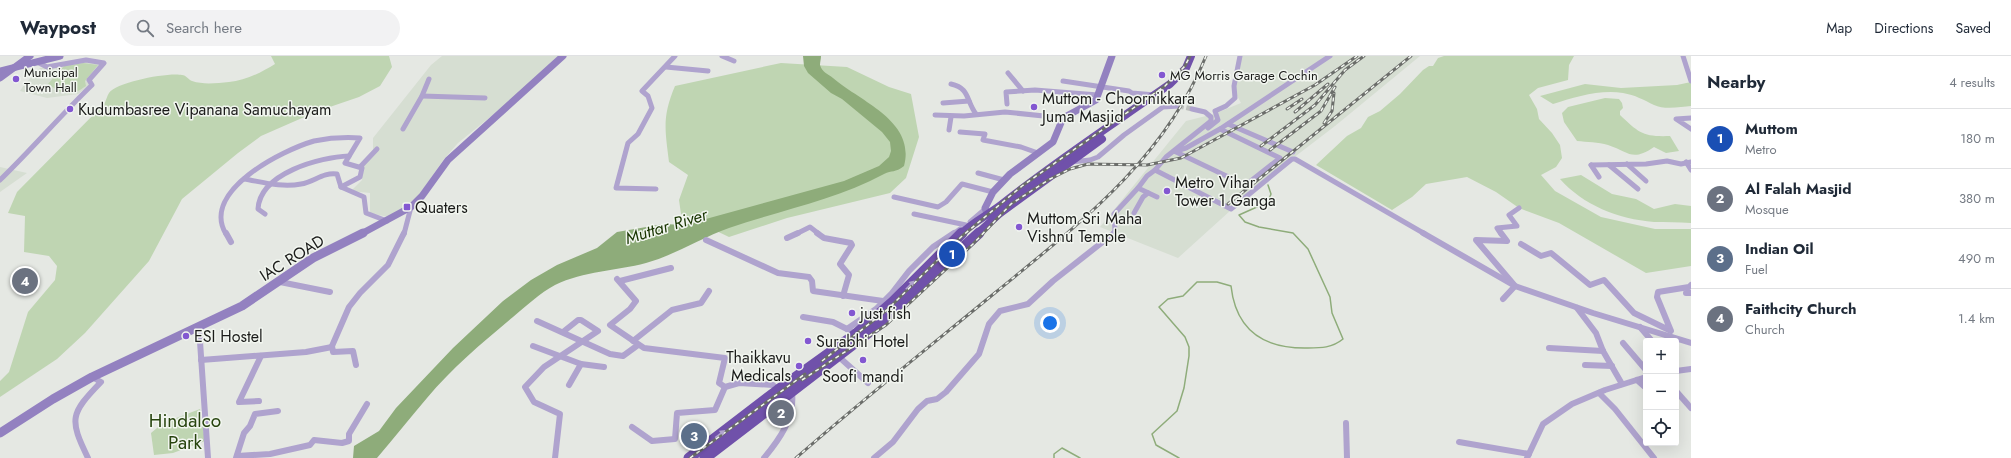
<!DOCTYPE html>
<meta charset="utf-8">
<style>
body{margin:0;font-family:Jost,sans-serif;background:#f2f2f3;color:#1f2937}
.controls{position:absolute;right:12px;bottom:12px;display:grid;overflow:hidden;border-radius:4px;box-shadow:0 4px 16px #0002}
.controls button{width:36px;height:36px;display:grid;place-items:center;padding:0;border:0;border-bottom:1px solid #e0e1e3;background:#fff;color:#1f2937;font:20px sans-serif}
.you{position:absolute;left:1050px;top:267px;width:14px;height:14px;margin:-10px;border:3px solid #fff;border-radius:50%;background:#1a73e8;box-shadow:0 0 0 6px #1a73e833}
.badge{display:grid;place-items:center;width:26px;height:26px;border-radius:50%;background:#8357d1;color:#fff;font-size:13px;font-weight:700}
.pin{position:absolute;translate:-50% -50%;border:2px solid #fff;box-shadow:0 1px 4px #0006}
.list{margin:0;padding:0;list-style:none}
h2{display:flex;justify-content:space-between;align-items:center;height:52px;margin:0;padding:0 16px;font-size:17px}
h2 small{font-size:13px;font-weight:400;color:#747a83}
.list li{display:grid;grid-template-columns:26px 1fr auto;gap:12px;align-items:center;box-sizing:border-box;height:60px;padding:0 16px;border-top:1px solid #e0e1e3}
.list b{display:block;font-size:15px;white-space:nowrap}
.list p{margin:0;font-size:13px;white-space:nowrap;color:#747a83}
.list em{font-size:13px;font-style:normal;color:#747a83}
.icon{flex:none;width:22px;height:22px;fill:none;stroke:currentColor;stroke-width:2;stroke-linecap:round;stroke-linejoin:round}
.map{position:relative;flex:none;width:1691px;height:402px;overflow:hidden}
header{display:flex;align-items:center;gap:24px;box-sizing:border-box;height:56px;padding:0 20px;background:#fff;border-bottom:1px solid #e0e1e3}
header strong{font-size:19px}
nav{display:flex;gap:22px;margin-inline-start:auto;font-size:14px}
.search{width:280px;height:36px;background:#f2f2f3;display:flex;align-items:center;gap:10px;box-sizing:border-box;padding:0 14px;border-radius:22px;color:#747a83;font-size:15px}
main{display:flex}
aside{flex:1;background:#fff}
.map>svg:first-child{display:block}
</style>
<header>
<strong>Waypost</strong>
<div class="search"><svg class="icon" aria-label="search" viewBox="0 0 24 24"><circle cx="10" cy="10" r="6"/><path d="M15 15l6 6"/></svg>Search here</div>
<nav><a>Map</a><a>Directions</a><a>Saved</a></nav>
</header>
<main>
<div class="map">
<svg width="1691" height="402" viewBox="0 0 1691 402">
<rect width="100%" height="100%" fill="#e5e8e3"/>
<!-- built -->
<g fill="#d6ded2">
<polygon points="442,0 559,0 505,49 458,87 444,103 419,139 401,155 388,161 370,157 370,137 351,135 362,124 361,112 373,99 373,82 431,9"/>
<polygon points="1241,0 1420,0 1335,70 1262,126 1178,202 1100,171 1186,65 1214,58 1241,47 1234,34"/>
<polygon points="87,5 102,8 88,24 90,29 78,38 47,42 20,35 24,29 40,12"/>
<polygon points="0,111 27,117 0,136"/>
</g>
<!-- green -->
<g fill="#bfd5b2">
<path d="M271,0H389L392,11L380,30L359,41L318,55L261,80L238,97L182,143L149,205L85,277L57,303L0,341V325L9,316L28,256L55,224L57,210L49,200L24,196L25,160L8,157L17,136L104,48C106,45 107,40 109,37C116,26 169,16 182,19C186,19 189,24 192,25C204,29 217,27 229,26C245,25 262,16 275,8Z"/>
<polygon points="1444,0 1574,0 1569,9 1568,24 1538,32 1529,39 1537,53 1539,63 1552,77 1560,89 1562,102 1556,111 1541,119 1555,135 1601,161 1655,173 1691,173 1691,210 1646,217 1559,167 1519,152 1496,136 1467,121 1426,128 1412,141 1392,154 1316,109 1347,80 1361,72 1368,61 1380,55 1400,38 1423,14 1429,10 1433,10 1438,2"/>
<path d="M83,7L98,9L85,25L86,30C69,42 64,39 48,28L64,10Z"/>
<path d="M781,7L847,11L889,31L911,38L919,81L906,122L890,137L787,162L729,181L681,158L679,144L688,119L669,106C665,73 662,61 675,30Z"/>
<path d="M1691,26V50C1681,51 1664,54 1654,49C1644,44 1635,39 1623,37C1601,33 1574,41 1553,48L1540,40L1585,28L1621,32L1677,29Z"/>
<path d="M1605,42L1619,43L1622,47L1623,52L1620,55V59C1639,77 1643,81 1670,80L1679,95L1666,97L1654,91C1632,106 1629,96 1608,89C1598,86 1587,86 1577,85L1564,66L1562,57L1568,51Z"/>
<path d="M1581,119L1612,138L1636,143L1654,153L1675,148L1691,150V167C1678,166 1666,166 1654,166C1618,163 1583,149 1560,123Z"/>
<polygon points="200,353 205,385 173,397 154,399 151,377 163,367"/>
</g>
<!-- water -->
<path fill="#8eac7a" d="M803,0H821C821,3 820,6 820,9C822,16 828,18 833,22C861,46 916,65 904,110C895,117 892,114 884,118C836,144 781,154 729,172C701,182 675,199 646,207C616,215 584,215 555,229C540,237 526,250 513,261C483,286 452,312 427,342C410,362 394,382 377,402H353L354,390L379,375L396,352L453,292L503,245L531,224L557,209L597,192L617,176L664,168L684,169L844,125L879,110L889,101L891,95L890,86L882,76L842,43L831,37L808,17L804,10Z"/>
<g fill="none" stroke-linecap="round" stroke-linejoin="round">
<!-- stream -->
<g stroke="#8eac7a" stroke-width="1.5">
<polyline points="1054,402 1054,398 1062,392 1080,402"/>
<path d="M1179,402L1156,389L1152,378L1177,355L1184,332L1189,300V291L1185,281L1159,251L1168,243L1183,240L1197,226H1217L1231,230C1236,275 1264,293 1308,292C1321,292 1332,292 1343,283L1332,257L1330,241L1308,193L1293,177L1259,171L1245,166L1239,159L1268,146L1271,138L1268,129"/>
</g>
<!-- street-tunnel -->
<polyline stroke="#bcbfbb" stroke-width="5" stroke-dasharray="5 2.5" stroke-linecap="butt" points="1179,50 1192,53"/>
<!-- street-far1 -->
<g stroke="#afa3ce" stroke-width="5">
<polyline points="722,0 734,5"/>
<polyline points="1683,0 1691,25"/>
<polyline points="666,11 708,15"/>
<polyline points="1008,17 1023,35"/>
<polyline points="1063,25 1129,35 1132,37 1155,39"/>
<path d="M951,28C970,32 966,45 976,58"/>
<polyline points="422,40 485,42"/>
<polyline points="943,47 969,45"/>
<polyline points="1007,48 1006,36 1035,34 1098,39"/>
<polyline points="1192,53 1205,56 1211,61 1211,65 1166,101 1155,114 1231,153 1292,103 1295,103 1425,178"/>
<polyline points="935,59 964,60 1005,56 1063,62"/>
<polyline points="1691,62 1676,63 1691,73"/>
<polyline points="1228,68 1293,96"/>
<polyline points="1208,72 1218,64 1215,55 1226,50 1235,42 1234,30 1240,0"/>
<polyline points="403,73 422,40 429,23"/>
<polyline points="949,74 951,61"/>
<polyline points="960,76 985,78 983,84 1021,91 1038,97"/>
<polyline points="1174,95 1241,127 1247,128 1280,102 1220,73"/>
<polyline points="1176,95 1186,92 1220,73 1330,0"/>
<polyline points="1071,106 1090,104 1098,101 1124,79 1163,51 1179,50"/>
<polyline points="1686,106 1691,114"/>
<polyline points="1627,108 1646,125"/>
<polyline points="1591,109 1646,108 1667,105 1681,108 1691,106"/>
<polyline points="1591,109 1599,121"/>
<polyline points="1609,109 1638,133"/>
<polyline points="360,111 377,93"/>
<polyline points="1155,114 1147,120 1138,132 1157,141"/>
<polyline points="978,117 1004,124"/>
<path d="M244,123C262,126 282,132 301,128C314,126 323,116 337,118L341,131L364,141L366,157L387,165"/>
<path d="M0,124C32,93 60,60 92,29L89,24L104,7L86,4L47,11L37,6"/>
<polyline points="656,133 616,132 628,87 638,78 652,52 648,40 642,35 675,0"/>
<polyline points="894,141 938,151 946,146 962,128 993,136"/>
<polyline points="1134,157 1143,141 1148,137"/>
<path d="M265,158L258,153C260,117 320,101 349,100"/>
<polyline points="914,158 966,169"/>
<polyline points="970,166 984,154"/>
<path d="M226,178C200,135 283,94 314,85C329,82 345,81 360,82L345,107L362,112L360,121L341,131"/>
<polyline points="404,178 411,151"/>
<polyline points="796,178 810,171 819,178"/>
<polyline points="953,178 960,173"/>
<polyline points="1113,178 1115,175 1114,158 1138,132"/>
<polyline points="1501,178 1497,172 1517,170 1509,159 1519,152"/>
</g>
<!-- street -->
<g stroke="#afa3ce" stroke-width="6">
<polyline points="226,177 231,186"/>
<polyline points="817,177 824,182 851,187 852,189 840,208 849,219 843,240"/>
<polyline points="1423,177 1515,230 1593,257 1691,287"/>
<polyline points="1501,177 1507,185 1476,184 1515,230 1503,243"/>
<polyline points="787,182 798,177"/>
<polyline points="706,184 778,217 809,221 812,225 813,235 883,245"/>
<polyline points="1521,188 1541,200 1551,197 1590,229 1604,224 1634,257 1671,275 1657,241 1658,236 1689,231 1691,229"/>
<polyline points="617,223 636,245 630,253 610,269 644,292 725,302 719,327 725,331 739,327 773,329 778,334"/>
<polyline points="620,225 671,212"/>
<polyline points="280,226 330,236"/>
<polyline points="1686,237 1691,237"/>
<polyline points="1577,252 1596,277 1603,295 1622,328"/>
<polyline points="803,261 833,266 851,275"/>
<polyline points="537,265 610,298 623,300 638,289"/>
<polyline points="199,271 208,402"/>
<polyline points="1640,271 1652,285"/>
<polyline points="847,273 876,253 892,237 909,215 933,191 954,177"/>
<polyline points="633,285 672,254 701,247 709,235"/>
<polyline points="1623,287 1646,314"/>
<polyline points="533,290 581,308 604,311"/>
<polyline points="1549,292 1603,295"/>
<polyline points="839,301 868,327"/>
<polyline points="201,304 306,296 332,291"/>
<polyline points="356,309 353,295 333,296 332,290 349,251 360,237 388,209 404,177"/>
<polyline points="1585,309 1612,310"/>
<polyline points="1676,315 1691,313"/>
<polyline points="1637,324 1646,332"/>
<polyline points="569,329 581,308"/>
<polyline points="1676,335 1691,352"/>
<polyline points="1599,337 1615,353 1654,402"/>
<polyline points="259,345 239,346 261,300"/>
<polyline points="1346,367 1347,402"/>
<polyline points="632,371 652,385 675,383 677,357 715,354 725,331"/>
<polyline points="1459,386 1529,398"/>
<polyline points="237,400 270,398 310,389 314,384 342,387 349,385 349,378 367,348"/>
<path d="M88,402C69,363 70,358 101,326L92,321"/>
<polyline points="236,402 244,377 250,370 255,358 278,355"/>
<polyline points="555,402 560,358 534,346 525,331 544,311 598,275 581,264 578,264 563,276"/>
<path d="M764,402C779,384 795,362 792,337"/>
<polyline points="874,402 893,386 918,353 927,345 937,343 946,336 979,298 989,268 1000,255 1028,248 1053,225 1114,177"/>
<polyline points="1527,402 1543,368 1572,348 1605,334 1646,321"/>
</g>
<!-- secondary-far1 -->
<g stroke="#9381c0" stroke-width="7">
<polyline points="0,15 60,0"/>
<polyline points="0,22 30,0"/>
<polyline points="988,159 985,152 993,136 1010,118 1053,86 1063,62 1096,44 1112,0"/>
<polyline points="361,178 411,151 422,140 448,104 563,0"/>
</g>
<!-- secondary -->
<polyline stroke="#9381c0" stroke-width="9" points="0,377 53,343 92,321 242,250 313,202 363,177"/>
<!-- highway-far1 -->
<g stroke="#7051aa" stroke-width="8">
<path d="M961,178C973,166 988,159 1001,149C1055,106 1113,68 1170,28L1186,12L1191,0"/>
<polyline points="977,178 999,158 1102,83"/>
</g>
<!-- highway -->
<g stroke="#7051aa" stroke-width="11">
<polyline points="689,402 778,334 856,278 893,246 962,177"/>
<polyline points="705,402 877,270 979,177"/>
</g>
<defs>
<g id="rail">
<polyline points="1287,53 1302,43"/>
<polyline points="1295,56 1328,28"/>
<polyline points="1324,67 1332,55 1334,37"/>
<polyline points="1261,90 1315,49 1345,14 1364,0"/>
<polyline points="1270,94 1321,55 1335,31"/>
<polyline points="1228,148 1411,0"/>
<polyline points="822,305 888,253 961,181 1022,130 1165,30 1185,10 1190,0"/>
<polyline points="802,324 886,269 973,188 1011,148 1050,123 1070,113 1088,108 1147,109 1181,102 1315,29 1357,0"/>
<polyline points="690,402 805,318"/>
<path d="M796,402C861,345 929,291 996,236C1080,167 1164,104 1206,0"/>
</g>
</defs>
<!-- rail casing -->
<use href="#rail" stroke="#6b6d6a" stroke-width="3"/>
<!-- rail -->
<use href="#rail" stroke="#f2f6f0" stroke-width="1.5" stroke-dasharray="4" stroke-linecap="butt"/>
</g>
<!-- one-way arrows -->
<defs><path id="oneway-solid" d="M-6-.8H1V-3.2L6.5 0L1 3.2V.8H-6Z"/></defs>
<g fill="#b1a4cd">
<use href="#oneway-solid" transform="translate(910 229) rotate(-45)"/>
<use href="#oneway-solid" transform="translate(720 378) rotate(-37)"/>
</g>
<!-- markers -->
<g fill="#8357d1" stroke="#f2f6f0" stroke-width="1.5">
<circle cx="1162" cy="19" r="4"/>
<circle cx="16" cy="23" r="4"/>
<circle cx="1034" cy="51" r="4"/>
<circle cx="70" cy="53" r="4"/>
<circle cx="1167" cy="135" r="4"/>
<rect x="403" y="147" width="8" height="8" rx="2"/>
<circle cx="1019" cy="171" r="4"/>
<circle cx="852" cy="257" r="4"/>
<circle cx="186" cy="280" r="4"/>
<circle cx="808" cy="285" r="4"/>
<circle cx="863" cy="304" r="4"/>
<circle cx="799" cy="310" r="4"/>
</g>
<g text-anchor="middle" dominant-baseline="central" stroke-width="3" stroke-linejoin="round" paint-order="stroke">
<!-- far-poi labels -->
<g font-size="13" fill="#1a1b19" stroke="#f2f6f0" text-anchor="start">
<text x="24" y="16">Municipal<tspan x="24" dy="15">Town Hall</tspan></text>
<text x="1170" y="19">MG Morris Garage Cochin</text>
</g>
<!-- poi labels -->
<g font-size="16" fill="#1a1b19" stroke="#f2f6f0" text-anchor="start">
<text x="1042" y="42">Muttom - Choornikkara<tspan x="1042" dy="18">Juma Masjid</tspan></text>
<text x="78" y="53">Kudumbasree Vipanana Samuchayam</text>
<text x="1175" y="126">Metro Vihar<tspan x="1175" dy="18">Tower 1 Ganga</tspan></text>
<text x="415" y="151">Quaters</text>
<text x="1027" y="162">Muttom Sri Maha<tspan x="1027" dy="18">Vishnu Temple</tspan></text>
<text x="860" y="257">just fish</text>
<text x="194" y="280">ESI Hostel</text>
<text x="816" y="285">Surabhi Hotel</text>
<text x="791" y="301" text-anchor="end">Thaikkavu<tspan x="791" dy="18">Medicals</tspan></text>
<text x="863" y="320" text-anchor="middle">Soofi mandi</text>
</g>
<!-- street labels -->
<g font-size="16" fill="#1a1b19" stroke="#f2f6f0">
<text transform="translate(292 202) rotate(-32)">IAC ROAD</text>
</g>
<!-- water labels -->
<g font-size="17" font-style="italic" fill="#183400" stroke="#f2f6f0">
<text transform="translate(666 170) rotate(-17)">Muttar River</text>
</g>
<!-- near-park labels -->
<g font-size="19" fill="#27440e" stroke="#f2f6f0">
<text x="185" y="364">Hindalco<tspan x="185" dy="22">Park</tspan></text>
</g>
</g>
</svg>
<div class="controls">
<button>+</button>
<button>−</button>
<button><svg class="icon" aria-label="locate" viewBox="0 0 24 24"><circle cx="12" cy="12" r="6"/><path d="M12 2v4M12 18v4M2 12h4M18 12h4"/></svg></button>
</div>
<div class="you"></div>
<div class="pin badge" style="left:952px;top:198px;background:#1a4fb4">1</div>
<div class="pin badge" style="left:781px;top:357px;background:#6b7280">2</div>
<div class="pin badge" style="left:694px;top:380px;background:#5c6f8a">3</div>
<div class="pin badge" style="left:25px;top:225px;background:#6b7280">4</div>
</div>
<aside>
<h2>Nearby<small>4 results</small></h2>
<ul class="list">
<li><span class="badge" style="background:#1a4fb4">1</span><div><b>Muttom</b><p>Metro</p></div><em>180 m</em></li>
<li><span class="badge" style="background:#6b7280">2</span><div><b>Al Falah Masjid</b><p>Mosque</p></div><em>380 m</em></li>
<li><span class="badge" style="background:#5c6f8a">3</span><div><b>Indian Oil</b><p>Fuel</p></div><em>490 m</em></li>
<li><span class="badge" style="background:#6b7280">4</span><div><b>Faithcity Church</b><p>Church</p></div><em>1.4 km</em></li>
</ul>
</aside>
</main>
